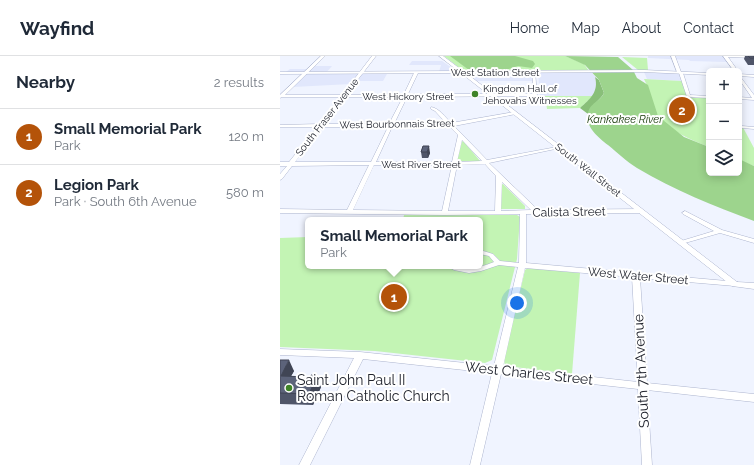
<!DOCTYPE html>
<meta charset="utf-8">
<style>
body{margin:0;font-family:Raleway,sans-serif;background:#f6f6f7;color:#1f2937}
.controls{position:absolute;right:12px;top:12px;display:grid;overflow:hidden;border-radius:6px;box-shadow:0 2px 10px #0003}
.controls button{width:36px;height:36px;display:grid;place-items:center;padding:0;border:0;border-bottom:1px solid #e0e1e3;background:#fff;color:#1f2937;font:20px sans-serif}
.you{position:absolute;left:237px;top:247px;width:14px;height:14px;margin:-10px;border:3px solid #fff;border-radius:50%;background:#1a73e8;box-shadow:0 0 0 6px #1a73e833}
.badge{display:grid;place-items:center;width:26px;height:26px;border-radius:50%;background:#b45309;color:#fff;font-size:13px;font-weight:700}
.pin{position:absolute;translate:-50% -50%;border:2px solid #fff;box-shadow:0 1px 4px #0006}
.popup{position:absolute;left:25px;top:161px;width:178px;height:52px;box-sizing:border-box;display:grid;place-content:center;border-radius:6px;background:#fff;filter:drop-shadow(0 1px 3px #0005);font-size:13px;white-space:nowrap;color:#747a83}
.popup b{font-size:15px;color:#1f2937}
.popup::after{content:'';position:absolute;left:50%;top:100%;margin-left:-8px;border:8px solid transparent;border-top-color:#fff}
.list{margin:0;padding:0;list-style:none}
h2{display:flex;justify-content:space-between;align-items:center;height:52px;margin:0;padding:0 16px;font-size:17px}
h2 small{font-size:13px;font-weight:400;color:#747a83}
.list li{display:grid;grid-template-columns:26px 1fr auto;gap:12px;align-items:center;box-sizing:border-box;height:56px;padding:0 16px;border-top:1px solid #e0e1e3}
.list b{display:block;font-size:15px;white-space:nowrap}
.list p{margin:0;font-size:13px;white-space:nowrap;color:#747a83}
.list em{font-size:13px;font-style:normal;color:#747a83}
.icon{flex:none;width:22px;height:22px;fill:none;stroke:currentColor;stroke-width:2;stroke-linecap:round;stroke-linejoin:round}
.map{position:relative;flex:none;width:474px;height:409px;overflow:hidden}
header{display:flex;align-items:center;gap:24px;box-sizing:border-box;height:56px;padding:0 20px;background:#fff;border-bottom:1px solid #e0e1e3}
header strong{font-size:19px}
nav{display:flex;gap:22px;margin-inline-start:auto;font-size:14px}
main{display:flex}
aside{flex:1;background:#fff}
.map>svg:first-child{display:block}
</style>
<header>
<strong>Wayfind</strong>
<nav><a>Home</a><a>Map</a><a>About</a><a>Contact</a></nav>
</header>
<main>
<aside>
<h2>Nearby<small>2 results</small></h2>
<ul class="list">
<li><span class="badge">1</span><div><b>Small Memorial Park</b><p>Park</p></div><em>120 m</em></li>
<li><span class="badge">2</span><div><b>Legion Park</b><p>Park · South 6th Avenue</p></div><em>580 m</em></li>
</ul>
</aside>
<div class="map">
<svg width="474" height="409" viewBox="0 0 474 409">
<rect width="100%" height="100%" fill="#f0f4ff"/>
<!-- built -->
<g fill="#e1e7fc">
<polygon points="368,0 443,0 447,6 410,5 409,4 368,2"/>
<polygon points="132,5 162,5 175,14 159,16 161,9 129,9"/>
<polygon points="35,10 52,10 45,18 107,18 103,25 73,25 71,28 13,31 28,17 6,16 10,13 32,13"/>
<polygon points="311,16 316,21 315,21 317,32 313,40 260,40 258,17"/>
<polygon points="364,16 400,17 402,25 367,23"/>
<polygon points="192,17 250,17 252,18 253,25 195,25 187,18"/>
</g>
<!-- green -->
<g fill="#c3f4b4">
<polygon points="164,0 285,0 304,8 309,15 188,15 182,14"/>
<polygon points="342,1 367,2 368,14 358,14"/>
<path d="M364,23L402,25L407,41L429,42V91C414,85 385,73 376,58C371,47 370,34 364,23Z"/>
<polygon points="265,40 313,40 300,52 267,53"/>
<polygon points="459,64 474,92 474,110 459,104"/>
<polygon points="182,85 184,86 201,106 177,105"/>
<polygon points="223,128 245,150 245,153 221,153 221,129"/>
<polygon points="124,159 237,159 240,161 237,203 212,304 205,307 95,295 0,291 0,182 28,181 28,210 200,210 200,164 123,164"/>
<polygon points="248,212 300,217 292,318 225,310 224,304 245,214"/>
</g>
<!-- forest -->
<path fill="#89bf79" d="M315,21L319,24L324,37C320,45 312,47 308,58L300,52C310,43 319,36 315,21Z"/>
<!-- water -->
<g fill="#9dd48d">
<polygon points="170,0 235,0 253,5 255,8 252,12 238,10 226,14 189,14"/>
<path d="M285,0L338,1L353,14L357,22L368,29L378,60L404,81L429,91V117H459V103L474,110V165C434,150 394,134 357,112C347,106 338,97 328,89C319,82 305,71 308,58C309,47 320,46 324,37L319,24L305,9Z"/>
</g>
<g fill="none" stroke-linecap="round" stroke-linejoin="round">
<defs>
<g id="minor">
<path d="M41,0H45L5,39H62L92,0H96L66,39L124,38L134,17L136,16L138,17L128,38H254L252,16L255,15L257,40L127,41L114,68H167L155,55L151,53V51C159,52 165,61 171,67L234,56H236V58L174,70L207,104L282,90V91L280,92L209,107L258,154L360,153L363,155L360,157L246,158V207L458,226L459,228L455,230L360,222L367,327L474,338V346L367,334L372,409H362L358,333L221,318L200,409H190L212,317L83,303L30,409H19L74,302L0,299V293L80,296L214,310L238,211L219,209L201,215L189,217L174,214L167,210C173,210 178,211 184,212C194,213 204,210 214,206L209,200L200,198V194L213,198L220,205L239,207L240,158L165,159L0,157V153L67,154L89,109L12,110L2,123L0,124V118L7,110H0V106H9L37,71H0V69L39,68L60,41H2L0,42V39ZM65,41H123L109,68H44ZM169,70L178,79L172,106H96L112,71ZM42,71H108L91,106H15ZM182,84L202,105L177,106ZM205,108L216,120L215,155H168L177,109ZM94,109H172L162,155L73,154ZM222,126L251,154L221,155ZM245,212L352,221L358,326L223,311Z"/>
<polygon points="391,0 395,0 401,16 403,17 410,39 429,40 429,42 407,41 399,17 397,16"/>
<polygon points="443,0 474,0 474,2 448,1 458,15 454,15"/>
<polygon points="459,19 474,39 474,44 459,43 459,41 472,42 459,23"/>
<polygon points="462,70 474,71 474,73 462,72"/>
<polygon points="405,155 442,174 474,183 474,187 440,177 405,187 401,187 400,186 401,185 434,175 403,158 402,157"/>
</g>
<g id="major">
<polygon points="159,0 163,0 183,15 364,14 429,17 429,19 364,16 186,17 457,226 474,227 474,233 452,230 181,17 0,18 0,16 178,15"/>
<polygon points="459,18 474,19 474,21 459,20"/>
</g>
</defs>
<!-- minor casing -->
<use href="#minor" stroke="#adb5cf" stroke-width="1"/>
<!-- major casing -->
<use href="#major" stroke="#adb5cf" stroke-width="1"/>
<!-- minor -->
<use href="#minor" fill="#fff" fill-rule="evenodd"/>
<!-- major -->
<use href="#major" fill="#fff" fill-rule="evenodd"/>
</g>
<!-- wall -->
<g fill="#4f5569">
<polygon points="465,0 474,0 474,9 468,9 464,3"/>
<polygon points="143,90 150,97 148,102 142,102 141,96"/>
<polygon points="0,304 14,315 11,320 41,331 33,349 0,348"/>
</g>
<!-- shaded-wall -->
<g fill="#404555">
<polygon points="149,90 150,97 148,102 147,96"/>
<polygon points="9,304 14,315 5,331 1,320"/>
<polygon points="37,320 41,331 33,349 29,338"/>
</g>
<!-- building -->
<g fill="#5c637a" stroke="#404555">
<polygon points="468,0 474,0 474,2 470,2"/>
<polygon points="143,90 149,90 147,96 141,96"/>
<polygon points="0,304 9,304 1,320 30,321 31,319 37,320 29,338 0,337"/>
</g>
<!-- markers -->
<g fill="#3f8427" stroke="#fff" stroke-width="1.5">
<circle cx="195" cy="38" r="4"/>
<circle cx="9" cy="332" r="4"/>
</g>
<g text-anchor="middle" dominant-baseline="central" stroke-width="4" stroke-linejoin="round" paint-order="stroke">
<!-- far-street labels -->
<g font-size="10" fill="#21242e" stroke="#fff">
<text x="215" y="16">West Station Street</text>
<text x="128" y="40">West Hickory Street</text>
<text transform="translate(47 61) rotate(-52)">South Fraser Avenue</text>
<text transform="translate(117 68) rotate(-1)">West Bourbonnais Street</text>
<text x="141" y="108">West River Street</text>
<text transform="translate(308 114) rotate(38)">South Wall Street</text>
</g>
<!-- far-poi labels -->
<g font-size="10" fill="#21242e" stroke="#fff" text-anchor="start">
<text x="203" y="32">Kingdom Hall of<tspan x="203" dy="12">Jehovahs Witnesses</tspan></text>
</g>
<!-- far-water labels -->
<g font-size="11" font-style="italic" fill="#123504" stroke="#fff">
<text x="345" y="63">Kankakee River</text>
</g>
<!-- street labels -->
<g font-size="12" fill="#21242e" stroke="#fff">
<text transform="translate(289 156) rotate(-1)">Calista Street</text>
<text transform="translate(358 220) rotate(5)">West Water Street</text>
</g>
<!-- near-street labels -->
<g font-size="14" fill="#21242e" stroke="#fff">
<text transform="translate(361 315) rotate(-93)">South 7th Avenue</text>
<text transform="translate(249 317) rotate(6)">West Charles Street</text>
</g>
<!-- near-poi labels -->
<g font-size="14" fill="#21242e" stroke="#fff" text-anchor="start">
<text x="17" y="324">Saint John Paul II<tspan x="17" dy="16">Roman Catholic Church</tspan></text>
</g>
</g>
</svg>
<div class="controls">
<button>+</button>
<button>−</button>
<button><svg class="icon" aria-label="layers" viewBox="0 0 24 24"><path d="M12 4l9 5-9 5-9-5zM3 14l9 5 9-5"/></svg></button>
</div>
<div class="you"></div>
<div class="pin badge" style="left:114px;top:241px">1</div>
<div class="popup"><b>Small Memorial Park</b>Park</div>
<div class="pin badge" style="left:402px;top:54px">2</div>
</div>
</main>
